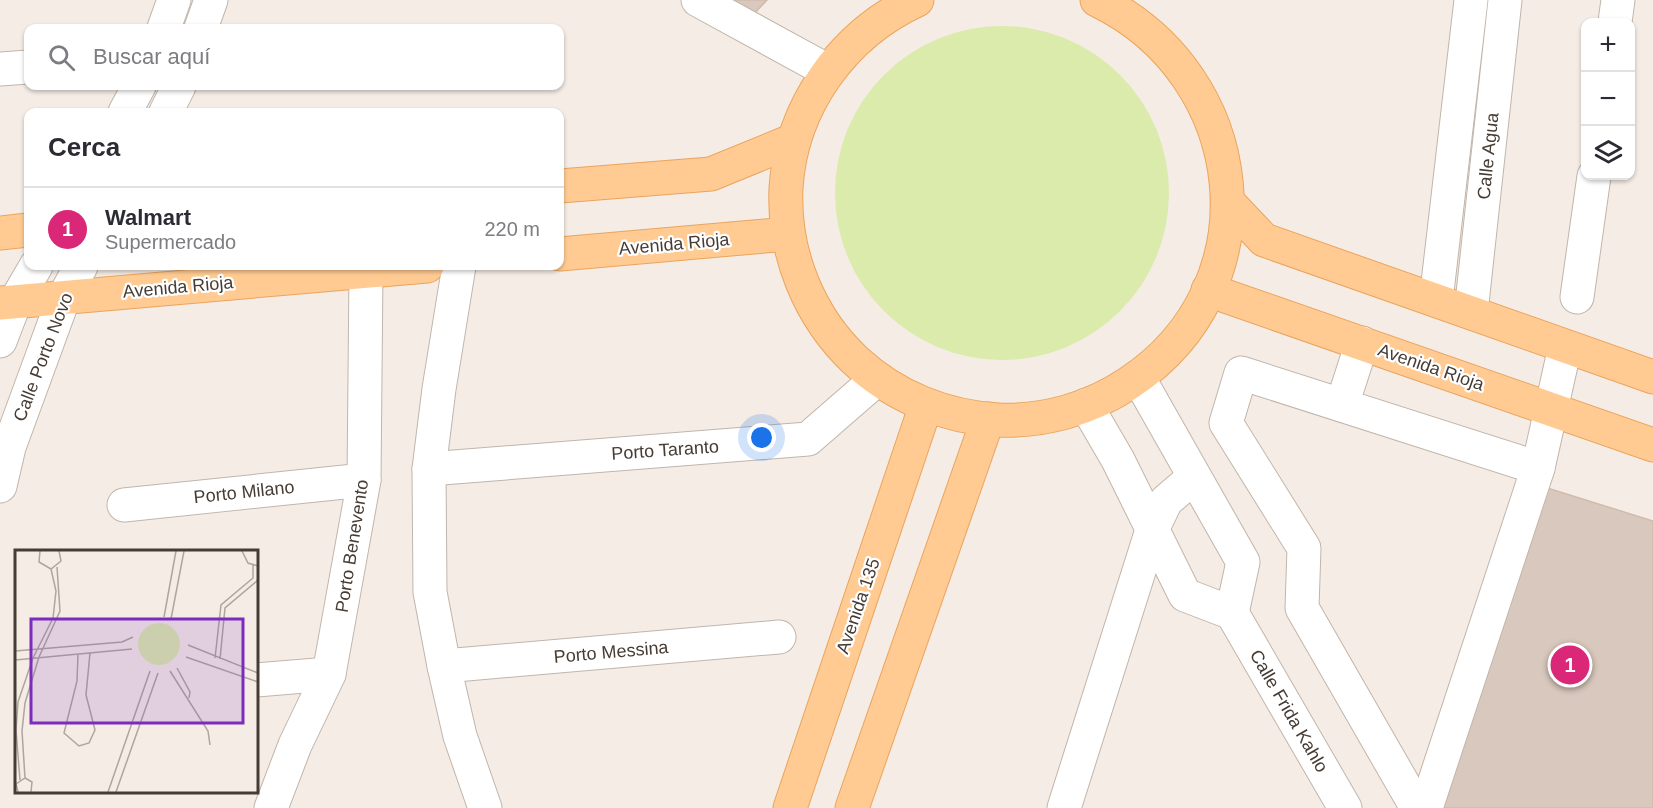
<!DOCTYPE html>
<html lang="es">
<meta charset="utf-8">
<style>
body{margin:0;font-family:Helvetica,sans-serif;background:#f7f7f7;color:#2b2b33}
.controls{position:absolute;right:18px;top:18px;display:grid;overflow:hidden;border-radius:12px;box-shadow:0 2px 4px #0004}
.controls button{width:54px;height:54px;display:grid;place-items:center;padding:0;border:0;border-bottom:2px solid #e1e1e2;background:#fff;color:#2b2b33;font:30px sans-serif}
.you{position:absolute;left:762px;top:438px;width:21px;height:21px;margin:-15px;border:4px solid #fff;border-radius:50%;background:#1a73e8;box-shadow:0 0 0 9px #1a73e833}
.badge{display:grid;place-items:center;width:39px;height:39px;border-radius:50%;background:#db2777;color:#fff;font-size:20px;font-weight:700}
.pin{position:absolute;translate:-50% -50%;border:3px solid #fff;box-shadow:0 2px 6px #0006}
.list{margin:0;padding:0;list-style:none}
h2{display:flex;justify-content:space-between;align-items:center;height:78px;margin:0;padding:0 24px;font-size:26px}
h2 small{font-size:20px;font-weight:400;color:#7c7c81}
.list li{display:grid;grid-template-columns:39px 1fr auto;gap:18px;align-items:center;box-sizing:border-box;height:84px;padding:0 24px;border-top:2px solid #e1e1e2}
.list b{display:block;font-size:22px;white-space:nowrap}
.list p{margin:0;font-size:20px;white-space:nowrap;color:#7c7c81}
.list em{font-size:20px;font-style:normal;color:#7c7c81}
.icon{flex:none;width:33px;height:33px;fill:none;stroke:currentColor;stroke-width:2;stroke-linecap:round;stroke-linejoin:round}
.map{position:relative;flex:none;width:1653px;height:808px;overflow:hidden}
.search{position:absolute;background:#fff;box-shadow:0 2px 4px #0004;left:24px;top:24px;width:540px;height:66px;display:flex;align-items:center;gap:15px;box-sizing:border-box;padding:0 21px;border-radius:12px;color:#7c7c81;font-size:22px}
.panel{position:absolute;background:#fff;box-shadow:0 2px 4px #0004;left:24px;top:108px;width:540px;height:162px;border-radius:12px}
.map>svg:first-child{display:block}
</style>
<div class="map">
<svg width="1653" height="808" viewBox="0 0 1653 808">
<rect width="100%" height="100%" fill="#f4ece5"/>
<!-- green -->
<circle fill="#daebab" cx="1002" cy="193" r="167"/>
<!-- building -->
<g fill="#d9c8bd" stroke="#d1bcac" stroke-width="1.5">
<polygon points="733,0 767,0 751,17"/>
<polygon points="1544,487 1653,521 1653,808 1439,808"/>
</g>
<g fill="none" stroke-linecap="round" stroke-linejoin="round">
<defs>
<g id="minor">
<polyline points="698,0 828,71"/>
<polyline points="1615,22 1618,0"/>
<polyline points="164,28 174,0"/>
<polyline points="201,28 211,0"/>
<polyline points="0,69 28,67"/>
<polyline points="125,112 139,86"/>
<polyline points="166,112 179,86"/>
<polyline points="459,266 439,389 429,469 430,592 444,666 460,736 485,808"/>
<polyline points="1577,297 1594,176"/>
<polyline points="1436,300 1471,0"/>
<polyline points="1471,312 1505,0"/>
<polyline points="0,341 15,302 36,266"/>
<polyline points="1138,377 1243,562 1232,613"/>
<polyline points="1086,405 1118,460 1185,595 1232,613"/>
<polyline points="1342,405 1362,343"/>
<polyline points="429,469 808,439 877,379"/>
<polyline points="0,486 9,447 64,297 81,266"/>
<polyline points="124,505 364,480"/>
<polyline points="1232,613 1345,808"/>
<polyline points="444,666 779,637"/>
<polyline points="256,680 329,674"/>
<polyline points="271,808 295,745 329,674 364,480 366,271"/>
<polyline points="1064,808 1152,530 1166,501 1194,477"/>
<polyline points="1417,808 1302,608 1304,548 1226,423 1241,373 1538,468"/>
<polyline points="1426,808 1538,468 1565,347"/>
</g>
<g id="major">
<path d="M917,0C843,34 791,106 786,188C783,253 809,317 856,361C895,397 945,417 998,420C1044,422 1090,409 1129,383C1276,286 1252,75 1097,0"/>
<polyline points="560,186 711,174 794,140"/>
<polyline points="1228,202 1264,240 1653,377"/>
<polyline points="0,233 28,230"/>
<polyline points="560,254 788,234"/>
<polyline points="1208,290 1653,445"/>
<polyline points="0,303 427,266"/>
<polyline points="790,808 926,405"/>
<polyline points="852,808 988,419"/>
</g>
</defs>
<!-- minor casing -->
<use href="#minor" stroke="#c2b5aa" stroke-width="35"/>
<!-- major casing -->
<use href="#major" stroke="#eba45c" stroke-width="35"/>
<!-- minor -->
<use href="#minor" stroke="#fff" stroke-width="33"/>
<!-- major -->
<use href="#major" stroke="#ffcb92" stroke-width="33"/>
</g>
<g text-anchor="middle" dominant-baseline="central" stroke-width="4.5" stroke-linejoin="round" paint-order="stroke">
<!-- street labels -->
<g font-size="18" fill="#463c34" stroke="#fff">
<text transform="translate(1488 156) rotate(-84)">Calle Agua</text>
<text transform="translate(674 244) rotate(-5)">Avenida Rioja</text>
<text transform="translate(178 287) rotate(-5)">Avenida Rioja</text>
<text transform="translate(43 357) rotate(-69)">Calle Porto Novo</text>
<text transform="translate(1431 367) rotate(19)">Avenida Rioja</text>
<text transform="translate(665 450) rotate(-4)">Porto Taranto</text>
<text transform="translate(244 492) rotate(-6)">Porto Milano</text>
<text transform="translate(352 546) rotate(-81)">Porto Benevento</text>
<text transform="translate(858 606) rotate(-71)">Avenida 135</text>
<text transform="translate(611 652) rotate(-5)">Porto Messina</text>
<text transform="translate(1289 711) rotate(60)">Calle Frida Kahlo</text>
</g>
</g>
<!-- overview -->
<g transform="translate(15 550)">
<rect width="243" height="243" fill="#f4ece5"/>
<path d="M123 94a21 21 0 1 1 42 0a21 21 0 1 1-42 0Z" fill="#daebab"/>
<path fill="none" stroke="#aea69e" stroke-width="1.5" d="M25,1L24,12L36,19L46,11L44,1M227,1L233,13L243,16M149,67L161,1M156,69L169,1M173,95L243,123M0,101L107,92L118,87M63,104L62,131L49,183L64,196L74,193L80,180L71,145L75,103M171,107L243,132M200,108L206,55L238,28V15M205,109L210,58L243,30M0,110L117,99M162,118L175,142L174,148M155,121L193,181L195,195M10,228L7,181L10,153L24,107L45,61L42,17M5,230L1,180L3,152L18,108L38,68L41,41L36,19M3,242L1,234L10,228L17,232L16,242M93,242L135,121M101,242L143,123"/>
<path fill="#7b2cbf" fill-opacity="0.15" stroke="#7b2cbf" stroke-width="3" d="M16,69H228V173H16Z"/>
<rect width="243" height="243" fill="none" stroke="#463c34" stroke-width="3"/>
</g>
</svg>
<div class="controls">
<button>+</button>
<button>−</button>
<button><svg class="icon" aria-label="layers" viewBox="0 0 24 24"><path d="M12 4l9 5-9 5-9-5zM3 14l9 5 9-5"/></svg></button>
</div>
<div class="you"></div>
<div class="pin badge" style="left:1570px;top:665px">1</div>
<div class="search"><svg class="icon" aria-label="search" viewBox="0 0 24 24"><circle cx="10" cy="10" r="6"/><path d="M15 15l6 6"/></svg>Buscar aquí</div>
<section class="panel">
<h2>Cerca<small></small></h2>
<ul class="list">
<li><span class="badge">1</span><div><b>Walmart</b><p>Supermercado</p></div><em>220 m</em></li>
</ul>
</section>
</div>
